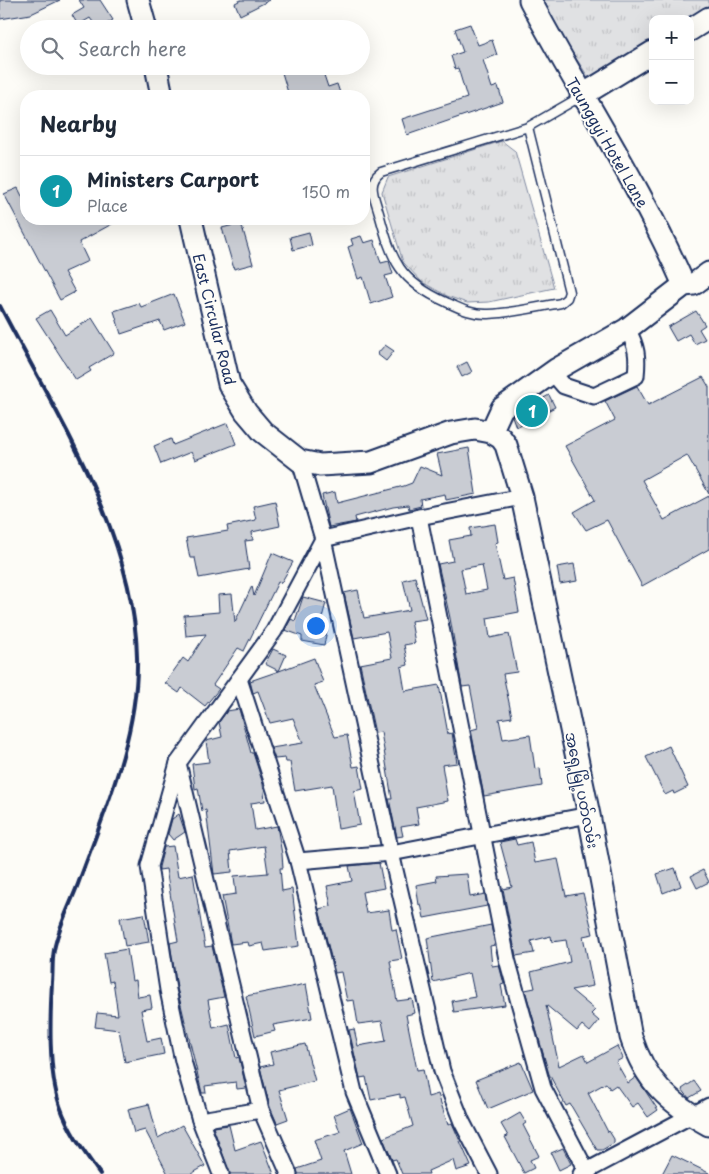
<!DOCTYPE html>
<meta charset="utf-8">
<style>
body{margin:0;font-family:"Playpen Sans","Noto Sans Myanmar",sans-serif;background:#f6f6f7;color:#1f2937}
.controls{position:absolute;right:15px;top:15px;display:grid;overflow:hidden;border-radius:10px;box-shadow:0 5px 20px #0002}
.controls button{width:45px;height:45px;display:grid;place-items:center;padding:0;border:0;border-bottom:1px solid #e0e1e3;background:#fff;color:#1f2937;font:25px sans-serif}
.you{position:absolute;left:315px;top:625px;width:18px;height:18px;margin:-12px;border:4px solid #fff;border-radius:50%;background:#1a73e8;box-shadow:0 0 0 8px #1a73e833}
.badge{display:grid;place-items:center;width:32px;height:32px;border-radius:50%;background:#1a73e8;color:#fff;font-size:16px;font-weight:700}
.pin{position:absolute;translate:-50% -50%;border:2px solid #fff;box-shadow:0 1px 5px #0006}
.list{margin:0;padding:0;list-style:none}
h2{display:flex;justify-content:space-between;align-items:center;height:65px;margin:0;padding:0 20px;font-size:21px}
h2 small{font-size:16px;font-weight:400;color:#747a83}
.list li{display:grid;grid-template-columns:32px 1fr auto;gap:15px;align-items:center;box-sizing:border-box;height:70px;padding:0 20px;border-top:1px solid #e0e1e3}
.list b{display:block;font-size:19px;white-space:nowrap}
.list p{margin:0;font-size:16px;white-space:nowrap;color:#747a83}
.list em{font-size:16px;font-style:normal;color:#747a83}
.icon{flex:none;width:28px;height:28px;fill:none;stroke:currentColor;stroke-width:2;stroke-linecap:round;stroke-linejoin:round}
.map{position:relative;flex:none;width:709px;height:1174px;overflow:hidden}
.search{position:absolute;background:#fff;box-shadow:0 5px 20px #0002;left:20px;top:20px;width:350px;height:55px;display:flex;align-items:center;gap:12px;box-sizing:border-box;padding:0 18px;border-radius:28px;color:#747a83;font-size:19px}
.panel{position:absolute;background:#fff;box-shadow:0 5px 20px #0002;left:20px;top:90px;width:350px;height:135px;border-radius:20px}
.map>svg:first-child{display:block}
</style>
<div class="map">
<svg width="709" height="1174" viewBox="0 0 709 1174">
<defs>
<pattern id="park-tufts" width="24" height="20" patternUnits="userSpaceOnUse" patternTransform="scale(1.25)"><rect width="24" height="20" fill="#e0e1e3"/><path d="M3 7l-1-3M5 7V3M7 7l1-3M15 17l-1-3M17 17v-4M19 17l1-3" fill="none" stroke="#c0c1c5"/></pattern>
</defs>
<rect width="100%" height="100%" fill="#fdfcf7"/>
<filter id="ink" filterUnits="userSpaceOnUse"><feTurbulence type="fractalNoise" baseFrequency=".02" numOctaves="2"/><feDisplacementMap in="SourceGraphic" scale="10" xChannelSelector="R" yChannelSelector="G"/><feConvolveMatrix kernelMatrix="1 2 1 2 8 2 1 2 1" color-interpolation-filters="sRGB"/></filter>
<g filter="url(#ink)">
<!-- park -->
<g fill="url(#park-tufts)" stroke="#7e88a0">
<polygon points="543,0 709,0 709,13 690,19 653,19 653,43 589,78 560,34"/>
<polygon points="502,141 515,151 554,288 489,302 467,303 447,296 422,282 403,262 382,192 388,177"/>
</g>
<!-- building -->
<g fill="#c9ccd3" stroke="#1b2f5e" fill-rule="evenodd">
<polygon points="0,0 60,0 31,14 0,19"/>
<polygon points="79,0 100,0 113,20 98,29 90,18 78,25 72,15 84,8"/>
<polygon points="241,0 270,0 240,15 235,3"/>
<polygon points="470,24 478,45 492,40 497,55 483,60 492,88 498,86 503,102 407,135 402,119 467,98 458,68 455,69 451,56 463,52 455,29"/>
<polygon points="280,66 321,66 328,87 337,84 341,96 289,96"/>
<polygon points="18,188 26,204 26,219 121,219 79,242 88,261 64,272 75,292 60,300 4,194"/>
<polygon points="241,223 253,264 234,269 222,228"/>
<polygon points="309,232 312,245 293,250 290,237"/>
<polygon points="361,236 364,243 374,240 381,263 389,261 393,274 385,276 392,297 371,304 363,277 358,279 348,247 353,245 351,239"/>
<polygon points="174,294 185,322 164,330 160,321 121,334 114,311 139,303 141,307"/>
<polygon points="50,310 65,335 92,318 114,353 89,368 91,371 76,380 36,318"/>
<polygon points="696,311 705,325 699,329 705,339 695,344 689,334 676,341 668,327"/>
<polygon points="385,345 394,351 386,361 377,354"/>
<polygon points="467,362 472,372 462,377 457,367"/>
<polygon points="703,377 709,387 709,494 687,455 642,480 664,520 709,496 709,549 642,586 607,520 586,530 574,512 595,500 565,446 615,420 605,401 637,386 648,405"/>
<polygon points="549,395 555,407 516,427 512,416"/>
<polygon points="228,423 236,444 195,460 191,452 161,464 154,446 171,439 173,445"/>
<polygon points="469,448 476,494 446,500 445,494 420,499 421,506 409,509 408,505 393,507 355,517 356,522 329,527 322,495 335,492 337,503 404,486 412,483 420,466 442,475 437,454"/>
<polygon points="275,501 280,526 252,532 253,540 245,541 249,569 199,578 195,558 190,558 186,538 228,531 227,526 256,520 253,506"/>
<path d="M495,524L498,542L495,543L503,580L513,578L519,612L487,618L490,638L509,634L517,672L503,674L512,717L499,719L503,739L530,735L535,769L540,768L542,786L484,796L471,730L478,728L470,686L462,687L450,618L438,564L453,561L449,540L471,536L470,528ZM482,565L487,590L466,594L461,569Z"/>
<polygon points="272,553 293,562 281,583 278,582 244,651 238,648 213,685 219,689 205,706 182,688 179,693 165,683 183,658 188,662 206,634 186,636 184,615 219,612 218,595 232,594 235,622 252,586 254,596"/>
<polygon points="574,564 577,581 560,584 557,567"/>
<polygon points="415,577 426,619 411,621 415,643 404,645 408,665 401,667 405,691 439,685 448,734 452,733 457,763 442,765 448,801 416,807 419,824 401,827 403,836 397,837 389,799 392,799 381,732 375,733 360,664 392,658 387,632 354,638 344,593 358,590 364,618 410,610 403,580"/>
<polygon points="303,597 326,603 320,625 328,626 324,645 302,641 302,636 285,630 291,619 295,621"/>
<polygon points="273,649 286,655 279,671 314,658 323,682 314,685 335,737 347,735 353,767 359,766 363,789 354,791 360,825 338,829 332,785 295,791 290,762 286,762 285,758 275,759 271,748 303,743 293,718 270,723 258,691 253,693 250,681 279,671 265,664"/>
<polygon points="239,709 251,753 253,753 263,784 265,801 251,803 255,830 277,826 282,854 283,868 280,868 282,891 292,889 299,946 265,951 263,943 249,946 248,942 231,944 222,896 236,894 234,876 268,873 264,846 230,851 232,872 214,874 206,810 202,811 198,788 195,789 192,764 209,762 206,741 222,737 219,722 227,711"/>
<polygon points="669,746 688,787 674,794 673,791 665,795 646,757"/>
<polygon points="179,814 185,832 173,840 168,834 172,819"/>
<polygon points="515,839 517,845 531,842 535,863 558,859 566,896 583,893 593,934 583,936 593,986 571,990 595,1010 591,1014 599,1021 590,1032 582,1025 577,1031 546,1005 559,1066 584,1054 588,1062 617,1046 623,1058 616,1062 628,1083 636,1077 658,1110 648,1117 638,1103 632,1107 616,1085 610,1089 606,1083 588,1093 608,1132 609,1131 614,1139 614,1143 602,1150 597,1150 570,1104 566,1106 549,1074 525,990 535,988 531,972 570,962 566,940 552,942 551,936 531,941 534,953 516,956 503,889 512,887 500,842"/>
<polygon points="173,846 178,877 193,874 205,947 212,946 224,997 208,1000 213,1028 229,1024 236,1058 239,1057 246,1088 237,1089 236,1082 228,1083 205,1086 206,1093 202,1093 177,988 170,943 178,941 166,869 159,870 159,867 164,847"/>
<polygon points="379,863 384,888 362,892 366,913 389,910 392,930 396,929 402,959 390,961 397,1001 412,999 415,1013 406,1015 417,1070 423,1069 428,1097 438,1094 448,1125 452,1123 471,1166 456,1171 453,1160 428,1171 429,1174 402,1174 396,1159 392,1160 383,1138 413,1126 405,1097 400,1098 400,1094 371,1100 366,1077 360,1078 349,1030 354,1029 358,1046 386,1041 382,1021 358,1024 354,1000 347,1001 341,972 335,973 319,909 331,906 327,886 352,881 349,866"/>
<polygon points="675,868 681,886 663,893 657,874"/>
<polygon points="703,870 709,882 697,888 691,876"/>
<polygon points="467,874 470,897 485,894 487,906 424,918 421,904 419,905 416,885 437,881 436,876"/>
<polygon points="144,914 149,942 125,946 120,918"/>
<polygon points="491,925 495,945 490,946 492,966 499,965 504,984 501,985 505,1005 454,1012 452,1001 475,997 470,973 433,982 427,938"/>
<polygon points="127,949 132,981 136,980 138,997 150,995 152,1008 141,1010 147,1041 161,1038 164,1054 125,1062 119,1030 95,1027 97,1013 118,1015 113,981 109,982 104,953"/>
<polygon points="306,984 312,1018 273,1025 275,1031 255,1036 246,996"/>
<polygon points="305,1044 315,1081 279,1090 288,1119 277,1123 270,1107 260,1067 273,1064 270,1052"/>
<polygon points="521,1062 533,1090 488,1109 476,1080"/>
<polygon points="694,1081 701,1091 689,1098 682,1089"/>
<polygon points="149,1104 158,1138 182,1125 205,1166 191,1174 168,1174 145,1130 134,1133 128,1109"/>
<polygon points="350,1108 363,1143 344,1151 351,1174 298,1174 297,1169 321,1161 314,1140 340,1132 334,1115"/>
<polygon points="520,1113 526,1123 523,1125 539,1156 530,1160 534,1168 524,1173 505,1137 508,1136 501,1124"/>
<polygon points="229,1125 235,1150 261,1141 274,1174 230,1174 213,1127"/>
<polygon points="563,1148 571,1164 559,1170 551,1153"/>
<polygon points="672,1155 709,1173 709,1174 662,1174"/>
</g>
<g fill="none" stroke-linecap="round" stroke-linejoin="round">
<defs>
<path id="lane" d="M528,127L569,292L567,298L561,303C537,307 513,313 489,314C473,315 461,309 446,302C399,281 392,261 379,213C375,198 366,183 381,172L528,127L580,97"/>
<g id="street">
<path d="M552,372L564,386L594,396L636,376C638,357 637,346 627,329"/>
<polyline points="300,461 323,539 391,853 442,1071 462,1122 489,1174"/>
<polyline points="419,517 507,959 543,1088 588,1174"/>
<polyline points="239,679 298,861 354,1092 388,1174"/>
<polyline points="178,763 261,1110 289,1174"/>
<polyline points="298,861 391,853 589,815"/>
<polyline points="200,1120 261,1110"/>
<polyline points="221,1174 200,1120 183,1061 168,990 149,866 178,763 274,631 323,539 419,517 522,497"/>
<polyline points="581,1174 709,1106"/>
</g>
<g id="secondary">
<polyline points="138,0 146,29"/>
<path d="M530,0C580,95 641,186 684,285"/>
<polyline points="690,30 709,18"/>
<polyline points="156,66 162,96"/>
<polyline points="581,96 653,52"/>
<path d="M191,219L229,384L246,412L263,432L300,461L320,465L371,462L451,433L475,429L491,432L501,438L506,445L522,497L589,815L631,1037C645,1081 669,1103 709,1125"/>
<polyline points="491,432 502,408 557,369 627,329 684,285 694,284 709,273"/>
</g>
</defs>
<!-- lane casing -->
<use href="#lane" stroke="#1b2f5e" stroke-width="11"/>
<!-- street casing -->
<use href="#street" stroke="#1b2f5e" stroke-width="19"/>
<!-- secondary casing -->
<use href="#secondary" stroke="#1b2f5e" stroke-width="25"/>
<!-- lane -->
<use href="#lane" stroke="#fdfcf7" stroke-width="8"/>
<!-- street -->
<use href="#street" stroke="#fdfcf7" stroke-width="15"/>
<!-- secondary -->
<use href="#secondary" stroke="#fdfcf7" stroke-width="21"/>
<!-- rail -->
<path stroke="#1b2f5e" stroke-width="4" d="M0,306C55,412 135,534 137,657C139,734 104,813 78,884C70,905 58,928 54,950C52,960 53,972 52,982C50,1019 48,1071 60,1106C69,1132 84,1152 100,1174"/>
</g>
</g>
<g text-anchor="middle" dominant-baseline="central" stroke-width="4" stroke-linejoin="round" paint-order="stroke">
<!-- street labels -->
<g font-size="15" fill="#1b2f5e" stroke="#fdfcf7">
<text transform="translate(608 142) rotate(60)">Taunggyi Hotel Lane</text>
<text transform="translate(215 319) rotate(76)">East Circular Road</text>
<text transform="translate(583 790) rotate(79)">အရှေ့မြို့ပတ်လမ်း</text>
</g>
</g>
</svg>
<div class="controls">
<button>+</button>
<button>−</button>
</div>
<div class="you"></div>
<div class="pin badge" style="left:532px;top:411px;background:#0f9aa8">1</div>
<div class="search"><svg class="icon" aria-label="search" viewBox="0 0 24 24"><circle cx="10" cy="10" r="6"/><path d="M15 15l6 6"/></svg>Search here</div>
<section class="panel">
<h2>Nearby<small></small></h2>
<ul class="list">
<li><span class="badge" style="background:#0f9aa8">1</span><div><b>Ministers Carport</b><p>Place</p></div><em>150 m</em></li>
</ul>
</section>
</div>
